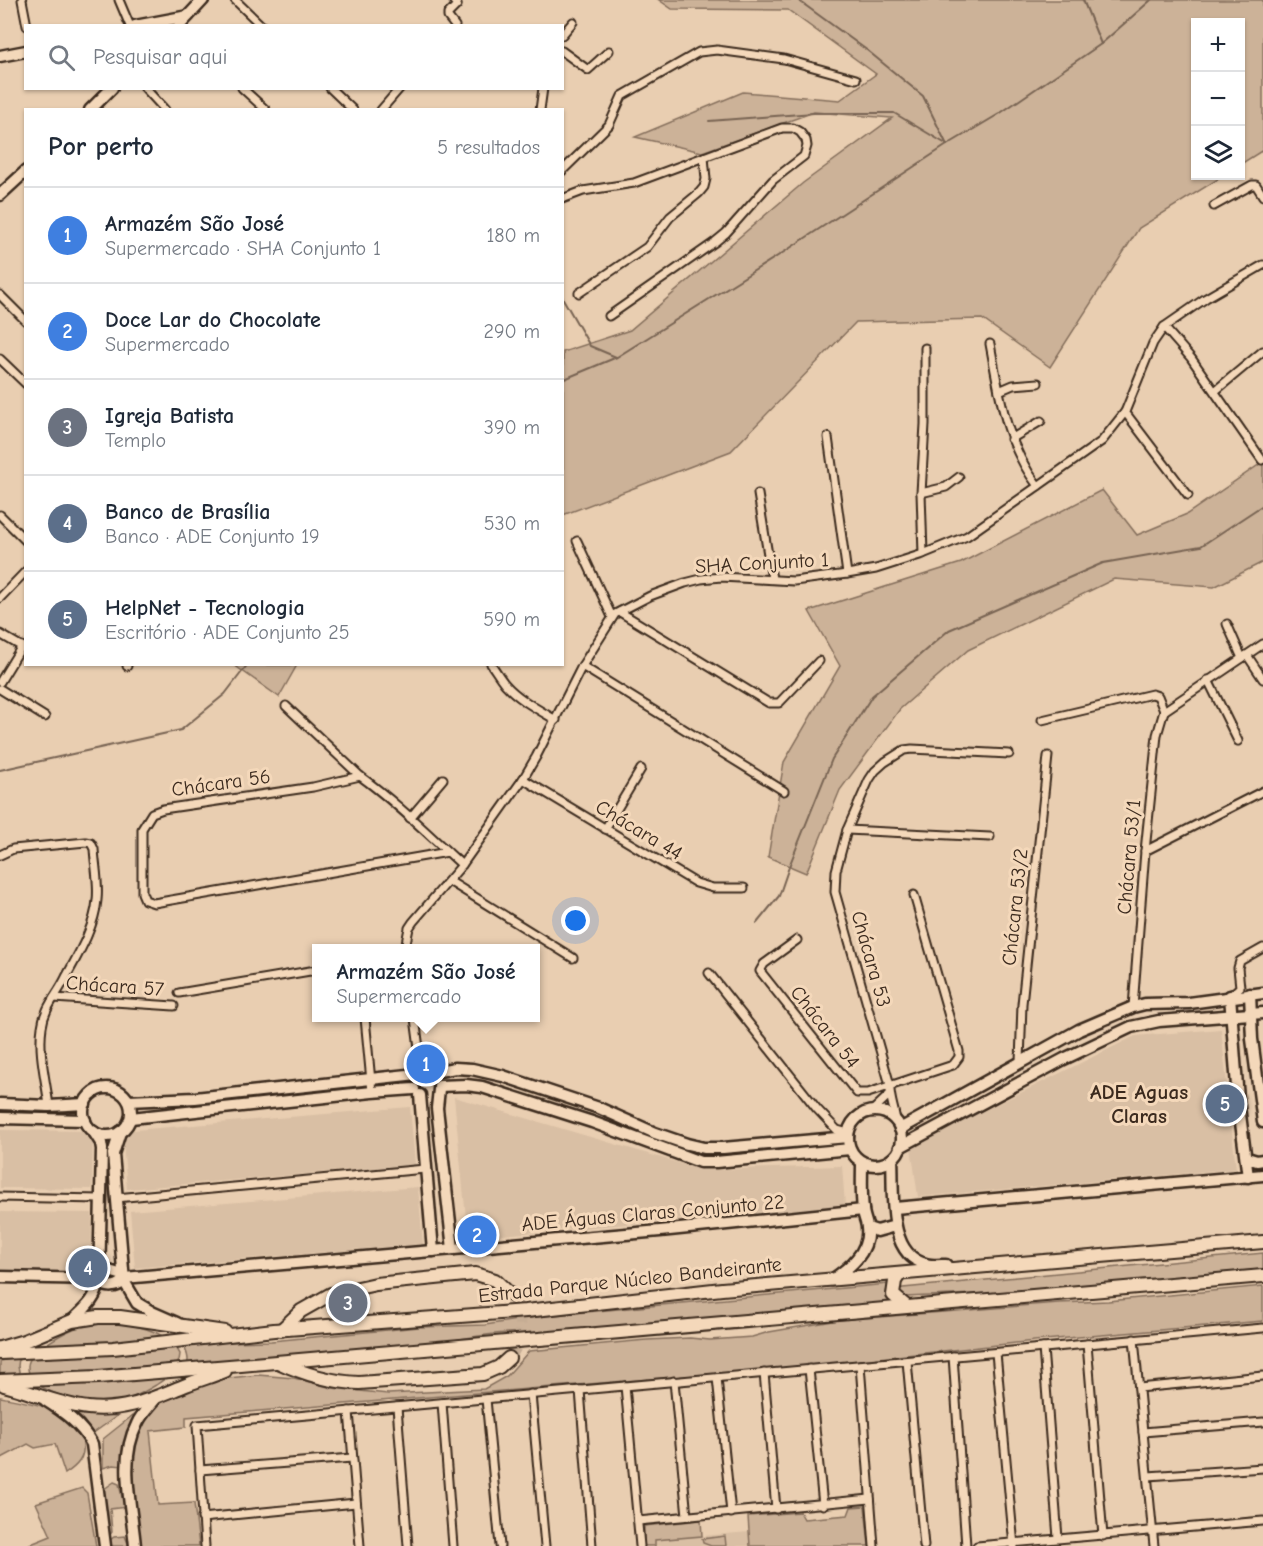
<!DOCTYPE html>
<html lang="pt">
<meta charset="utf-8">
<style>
body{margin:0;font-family:"Comic Neue",sans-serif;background:#f6f6f7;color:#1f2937}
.controls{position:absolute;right:18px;top:18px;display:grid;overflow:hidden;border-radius:0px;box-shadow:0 2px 4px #0004}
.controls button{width:54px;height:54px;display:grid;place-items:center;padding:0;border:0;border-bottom:2px solid #e0e1e3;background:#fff;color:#1f2937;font:30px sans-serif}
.you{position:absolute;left:576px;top:921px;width:21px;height:21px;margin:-15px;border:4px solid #fff;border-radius:50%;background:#1a73e8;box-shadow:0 0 0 9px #1a73e833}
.badge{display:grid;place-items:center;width:39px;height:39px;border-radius:50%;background:#1f6fb2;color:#fff;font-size:20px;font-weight:700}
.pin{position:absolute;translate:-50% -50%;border:3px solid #fff;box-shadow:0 2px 6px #0006}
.popup{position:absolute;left:312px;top:944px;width:228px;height:78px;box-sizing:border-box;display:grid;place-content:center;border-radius:0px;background:#fff;filter:drop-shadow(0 2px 4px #0005);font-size:20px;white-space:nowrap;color:#747a83}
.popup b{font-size:22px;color:#1f2937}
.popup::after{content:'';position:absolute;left:50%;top:100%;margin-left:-12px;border:12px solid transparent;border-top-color:#fff}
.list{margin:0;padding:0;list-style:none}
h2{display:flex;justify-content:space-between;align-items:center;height:78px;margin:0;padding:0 24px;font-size:26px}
h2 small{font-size:20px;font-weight:400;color:#747a83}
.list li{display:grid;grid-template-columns:39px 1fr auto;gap:18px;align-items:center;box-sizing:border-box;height:96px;padding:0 24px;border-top:2px solid #e0e1e3}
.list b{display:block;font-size:22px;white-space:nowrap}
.list p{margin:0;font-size:20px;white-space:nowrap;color:#747a83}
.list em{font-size:20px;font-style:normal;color:#747a83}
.icon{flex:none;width:33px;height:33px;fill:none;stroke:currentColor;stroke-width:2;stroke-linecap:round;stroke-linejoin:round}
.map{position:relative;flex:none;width:1263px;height:1546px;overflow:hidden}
.search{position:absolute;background:#fff;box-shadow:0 2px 4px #0004;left:24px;top:24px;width:540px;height:66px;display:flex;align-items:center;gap:15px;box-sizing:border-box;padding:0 21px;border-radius:0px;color:#747a83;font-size:22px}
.panel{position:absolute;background:#fff;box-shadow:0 2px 4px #0004;left:24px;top:108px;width:540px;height:558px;border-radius:0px}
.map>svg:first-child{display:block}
</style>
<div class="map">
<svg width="1263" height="1546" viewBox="0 0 1263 1546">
<rect width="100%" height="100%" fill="#e9ceb1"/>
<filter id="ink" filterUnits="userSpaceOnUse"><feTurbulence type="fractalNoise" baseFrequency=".0167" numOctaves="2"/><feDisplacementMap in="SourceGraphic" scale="12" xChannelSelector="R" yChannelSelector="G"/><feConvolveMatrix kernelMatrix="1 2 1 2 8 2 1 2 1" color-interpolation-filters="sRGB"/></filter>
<g filter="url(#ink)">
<!-- built -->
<g fill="#d9bfa4">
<polygon points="1221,1029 1236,1169 918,1197 911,1147 1135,1036"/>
<polygon points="454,1097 703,1170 842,1166 845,1205 468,1238"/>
<polygon points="410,1107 415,1165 127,1189 122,1131"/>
<polygon points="0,1130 93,1131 92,1189 0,1188"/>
<polygon points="418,1187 423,1244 135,1268 130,1211"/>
<polygon points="0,1212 92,1213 91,1272 0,1270"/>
<polygon points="749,1532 750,1546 655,1546 655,1540"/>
</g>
<!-- green -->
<g fill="#ccb298" stroke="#846e5b" stroke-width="1.5">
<polygon points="659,0 1263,0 1263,150 1241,164 1240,22 1196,22 1196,176 1223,176 1139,228 1050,367 982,319 856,322 731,451 563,515 563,352 630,330 803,183 892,118 814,112 702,152 635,137 743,92 840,100 876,74 788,10 672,9"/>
<polygon points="1263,462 1263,562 1214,587 1114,579 968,650 900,709 840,790 806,873 768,857 784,762 840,666 809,611 961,563 1102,490 1137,535 1187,514"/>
<polygon points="234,665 297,665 279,697"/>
<polygon points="1263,1253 1263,1269 1023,1292 905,1297 898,1294 900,1289 903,1288"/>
<path d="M888,1284L886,1293L890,1302L545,1334C499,1328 453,1342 408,1347C339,1356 270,1362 201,1370L183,1377C191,1362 189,1354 180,1340L227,1342L271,1341L419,1327L485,1325L543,1316Z"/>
<polygon points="1263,1286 1263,1321 1044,1340 796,1367 186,1417 186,1427 150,1431 158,1505 194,1503 199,1546 138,1546 131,1454 142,1423 155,1407 171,1395 209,1380 258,1375 294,1378 332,1388 388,1394 484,1389 507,1376 529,1351 646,1340 690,1338 710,1340 752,1337 769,1332 839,1320 1059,1303 1108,1301"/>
<path d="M103,1321C128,1324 167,1328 180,1354C179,1369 168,1377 156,1385C141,1394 123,1404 105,1404C86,1404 26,1392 28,1366C28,1351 68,1330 81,1326C88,1323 96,1322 103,1321Z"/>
<polygon points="19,1358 18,1366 21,1382 0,1379 0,1361"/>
<path d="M0,1397C28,1402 80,1409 83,1444C85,1458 77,1466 65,1474L55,1444L35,1448L28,1444L0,1459Z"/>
<path d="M142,1408C128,1425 120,1445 123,1466L113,1465L103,1468V1439Z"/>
<polygon points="76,1413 117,1416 92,1434 84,1421"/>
<polygon points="114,1482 119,1484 122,1497 127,1507 110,1509 112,1532 109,1536 104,1489"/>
<polygon points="82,1488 87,1493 96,1546 26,1546 51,1536 36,1503"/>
<polygon points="865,1506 869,1546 750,1546 748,1516 800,1512 804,1519 848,1515 851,1507"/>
<polygon points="701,1520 702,1536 655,1540 655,1546 644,1546 644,1526"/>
<polygon points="125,1536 129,1546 111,1546 110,1540 114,1537"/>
<polygon points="725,1536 726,1546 711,1546 703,1543 702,1539"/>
</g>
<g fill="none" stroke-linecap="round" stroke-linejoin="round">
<!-- stream -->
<g stroke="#786452" stroke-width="2">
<polyline points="798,0 868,51 923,96 947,145"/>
<polyline points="1083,0 1101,44"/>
<polyline points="709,121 814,113 894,113 946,144"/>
<polyline points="562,297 590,346 616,357"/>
<polyline points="562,380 617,357 784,252 947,145 999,114 1101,44 1151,0"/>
<polyline points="0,770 181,730 225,694 248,664"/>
<polyline points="757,923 779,896 790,864 832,759 872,696 949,630 1103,563 1201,546 1263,505"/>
</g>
<!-- highway-tunnel -->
<path stroke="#c6ad94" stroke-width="12" stroke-dasharray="12 6" stroke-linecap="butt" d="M509,1358C524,1338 524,1315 511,1295"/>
<defs>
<g id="street">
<polyline points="22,0 27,26"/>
<polyline points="119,0 130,26"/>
<polyline points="235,0 262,26"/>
<polyline points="453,0 457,5 448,14 448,17 455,26"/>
<polyline points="562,35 573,22"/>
<polyline points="562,51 588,70 609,51"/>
<polyline points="145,88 165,110"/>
<polyline points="242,88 266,110"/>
<polyline points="330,88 353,110"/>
<polyline points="381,110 400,88"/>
<polyline points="540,110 543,88"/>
<polyline points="562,171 609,125 622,96 699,52 717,50 784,59 856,79"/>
<polyline points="562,199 583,191 634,183 782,128 793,128 800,132 806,140 807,146 804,156 773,180 726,233 715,242 609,316"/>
<polyline points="1214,206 1252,185 1256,185 1263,196"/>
<polyline points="579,293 647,247 670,217 699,193 704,187 706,179 704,157"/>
<polyline points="0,295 26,321"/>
<polyline points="1164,327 1191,358 1262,460"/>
<path d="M990,344C1000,396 1005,443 1038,486"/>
<polyline points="0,359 26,384"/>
<polyline points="999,391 1013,385 1038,383"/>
<polyline points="1215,391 1263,351"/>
<polyline points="1125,412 1188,495"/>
<polyline points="828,437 847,574"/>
<polyline points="1011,439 1041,421"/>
<polyline points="921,493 946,487 959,477"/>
<polyline points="758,494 772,579"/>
<polyline points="0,515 26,541"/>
<polyline points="577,541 612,617"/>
<polyline points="923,554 921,493 925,424 925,348"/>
<polyline points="0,598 26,571"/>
<polyline points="620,612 769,703 779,703 819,661"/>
<polyline points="1227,624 1242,658"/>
<polyline points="0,634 24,648"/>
<polyline points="1247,655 1263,679"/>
<path d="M491,664C496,671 500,678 505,684C518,699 539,710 556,720"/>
<polyline points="127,666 127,664"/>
<polyline points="582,666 784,791"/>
<polyline points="1208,680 1238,741"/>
<polyline points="0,682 22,646"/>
<polyline points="0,689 45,717"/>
<polyline points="286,706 360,776"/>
<polyline points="1164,711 1263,644"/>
<polyline points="1042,720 1152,694 1158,696 1164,711"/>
<polyline points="523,779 696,883 713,888 744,888"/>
<polyline points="410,818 443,779"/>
<polyline points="605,829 641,769"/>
<polyline points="847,830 990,837"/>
<polyline points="1145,851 1263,791"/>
<path d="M448,852L154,903L145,900L142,893V829L152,813L163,809L313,787L360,776C396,802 429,835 462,865"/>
<path d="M0,855L13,849L86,842L91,843L94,849C95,866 99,884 97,900C95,926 78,955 66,977C58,994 44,1008 42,1027C38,1052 46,1081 49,1106"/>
<polyline points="449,881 573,958"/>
<polyline points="797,940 764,964 760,971 857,1093 868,1093 953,1065 959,1057 959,1051 914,895"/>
<polyline points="405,948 409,928 413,922 462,865 523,779 536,757 582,666 615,614 650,596 685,583 701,579 721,577 794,581 847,574 876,569 923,554 967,536 1102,441 1125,412 1153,343 1164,327 1206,298 1263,265"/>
<polyline points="709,973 817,1109 837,1130 848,1133"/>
<polyline points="179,993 316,970"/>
<polyline points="1230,996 1240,987 1238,968 1240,961 1263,948"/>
<polyline points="54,998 174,1006"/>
<polyline points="1133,1007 1145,851 1157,735 1164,711"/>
<polyline points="365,1018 372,1092"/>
<polyline points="415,1018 422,1071"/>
<polyline points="1020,1062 1022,1004 1048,756"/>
<polyline points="871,1112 889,1095"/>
<path d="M896,1122C895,1109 889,1098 890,1085L835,892L836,871L847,830L869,780L875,771L885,762L904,750L912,749L1009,754"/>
<polyline points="0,1197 100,1199"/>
<polyline points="116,1198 425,1169"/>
<polyline points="1134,1339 1154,1546"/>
<polyline points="1087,1344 1103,1536"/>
<polyline points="1043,1348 1058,1538"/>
<polyline points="996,1353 1014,1546"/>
<polyline points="953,1356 966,1546"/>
<polyline points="907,1361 924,1546"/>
<polyline points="860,1365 874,1546"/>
<polyline points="809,1369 823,1505"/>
<polyline points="764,1373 776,1509"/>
<polyline points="717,1378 731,1513"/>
<polyline points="674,1381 687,1516"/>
<polyline points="625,1386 640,1546"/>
<polyline points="1139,1388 1263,1376"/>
<polyline points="580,1390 592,1546"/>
<polyline points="531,1394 545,1546"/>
<polyline points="486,1399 500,1546"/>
<polyline points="442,1403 453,1546"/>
<polyline points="397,1407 408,1546"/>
<polyline points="349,1411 360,1546"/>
<polyline points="1143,1432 1263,1422"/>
<polyline points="200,1470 352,1458"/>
<polyline points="1148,1476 1263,1468"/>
<polyline points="202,1518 356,1503"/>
<polyline points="638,1521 870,1499"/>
<polyline points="205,1546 197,1425 1263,1328"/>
<polyline points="977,1546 1263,1521"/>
</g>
<g id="secondary">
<polyline points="135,26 188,16"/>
<polyline points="179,26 203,0"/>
<polyline points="0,56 26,51"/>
<polyline points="90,110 112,88"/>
<polyline points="0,195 26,171"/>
<polyline points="1250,994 1252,1039 1263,1122"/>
<polyline points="1230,996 1238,1099 1248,1177"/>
<polyline points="433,1072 455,1068 472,1069 503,1076 599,1108 655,1133 687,1144 704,1148 723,1148 848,1137"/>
<polyline points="439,1086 466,1085 482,1087 592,1122 700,1162 716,1162 850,1149"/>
<circle cx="107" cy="1112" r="24"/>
<polyline points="439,1089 437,1108 453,1249"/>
<polyline points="420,1095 433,1251"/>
<polyline points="129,1101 195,1098 417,1074"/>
<polyline points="0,1104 49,1106 85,1104"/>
<circle cx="875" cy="1138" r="27"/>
<polyline points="0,1118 85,1120"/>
<polyline points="131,1118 372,1092 414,1089"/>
<polyline points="900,1129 1079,1030 1133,1007 1145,1004 1189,1003 1263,993"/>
<polyline points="120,1132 113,1154 124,1281 137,1303 152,1312 177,1323"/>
<polyline points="900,1147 1064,1059 1131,1027 1159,1021 1263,1013"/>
<polyline points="1247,1158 1257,1161 1263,1160"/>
<path d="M892,1159C894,1190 886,1255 926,1264C932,1266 940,1265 946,1265"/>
<polyline points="895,1208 1263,1175"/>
<polyline points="868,1228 877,1231 895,1226"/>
<polyline points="100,1275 109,1271 123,1275"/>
<polyline points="0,1277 99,1279"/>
<polyline points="124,1278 660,1231 863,1210"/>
<path d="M832,1280C849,1268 870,1252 867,1228C867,1222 863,1216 863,1209C861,1194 862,1177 862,1162"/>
<path d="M99,1282C107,1288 116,1288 124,1281"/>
<path d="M72,1321C84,1309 96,1300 99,1282L102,1149L101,1143L94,1132"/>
<path d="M45,1400C64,1412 81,1424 92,1444L105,1546"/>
<path d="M135,1546C132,1508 118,1460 137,1424C141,1414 150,1406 157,1397"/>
</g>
<g id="highway">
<polyline points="899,1275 895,1281 893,1295 906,1306"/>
<polyline points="281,1330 301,1311 331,1294 376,1284 475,1274 495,1280 511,1295"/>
<polyline points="0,1348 24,1341 72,1321 98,1317 120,1317 225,1332"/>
<polyline points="0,1353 113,1348 274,1330 526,1311 722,1289 1263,1242"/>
<path d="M278,1362C304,1374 330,1382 359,1383L483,1374L499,1367L509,1358"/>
<polyline points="0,1381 98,1377 241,1365 1263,1276"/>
<path d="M4,1385C31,1392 60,1405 88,1408C126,1412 153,1398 186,1385C199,1380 212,1376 225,1371"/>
</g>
</defs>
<!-- street casing -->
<use href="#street" stroke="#3b2a1e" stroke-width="11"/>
<!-- secondary casing -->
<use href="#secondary" stroke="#3b2a1e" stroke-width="15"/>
<!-- highway casing -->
<use href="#highway" stroke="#3b2a1e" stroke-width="16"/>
<!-- street -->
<use href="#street" stroke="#f4d8ba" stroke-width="7"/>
<!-- secondary -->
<use href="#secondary" stroke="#f4d8ba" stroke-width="10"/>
<!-- highway -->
<use href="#highway" stroke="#f4d8ba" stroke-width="12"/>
</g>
</g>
<g text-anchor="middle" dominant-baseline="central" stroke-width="6" stroke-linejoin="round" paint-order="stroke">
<!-- street labels -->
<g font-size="20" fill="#3b2a1e" stroke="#f4d8ba">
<text transform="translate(762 563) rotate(-3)">SHA Conjunto 1</text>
<text transform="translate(221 783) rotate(-8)">Chácara 56</text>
<text transform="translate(639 830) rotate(31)">Chácara 44</text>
<text transform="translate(1129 857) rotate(-85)">Chácara 53/1</text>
<text transform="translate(1015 907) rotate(-84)">Chácara 53/2</text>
<text transform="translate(871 959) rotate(74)">Chácara 53</text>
<text transform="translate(115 986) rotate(4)">Chácara 57</text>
<text transform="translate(825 1027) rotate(52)">Chácara 54</text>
<text transform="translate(653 1213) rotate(-5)">ADE Águas Claras Conjunto 22</text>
<text transform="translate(630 1280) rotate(-6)">Estrada Parque Núcleo Bandeirante</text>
</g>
<!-- neighbourhood labels -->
<g font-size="21" font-weight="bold" fill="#3b2a1e" stroke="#f4d8ba">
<text x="1139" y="1092">ADE Aguas<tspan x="1139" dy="24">Claras</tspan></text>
</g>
</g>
</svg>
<div class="controls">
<button>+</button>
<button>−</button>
<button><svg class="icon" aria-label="layers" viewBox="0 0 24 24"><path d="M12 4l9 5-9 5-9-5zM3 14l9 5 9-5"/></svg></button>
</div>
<div class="you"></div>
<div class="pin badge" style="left:426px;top:1064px;background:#3f7fe0">1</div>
<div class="popup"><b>Armazém São José</b>Supermercado</div>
<div class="pin badge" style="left:477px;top:1235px;background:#3f7fe0">2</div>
<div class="pin badge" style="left:348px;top:1303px;background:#6b7280">3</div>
<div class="pin badge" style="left:88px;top:1268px;background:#5c6f8a">4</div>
<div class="pin badge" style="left:1225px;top:1104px;background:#5c6f8a">5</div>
<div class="search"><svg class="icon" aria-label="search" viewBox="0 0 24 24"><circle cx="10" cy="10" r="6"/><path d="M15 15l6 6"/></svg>Pesquisar aqui</div>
<section class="panel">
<h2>Por perto<small>5 resultados</small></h2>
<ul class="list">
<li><span class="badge" style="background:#3f7fe0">1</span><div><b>Armazém São José</b><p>Supermercado · SHA Conjunto 1</p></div><em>180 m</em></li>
<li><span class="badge" style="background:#3f7fe0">2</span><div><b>Doce Lar do Chocolate</b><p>Supermercado</p></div><em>290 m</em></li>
<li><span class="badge" style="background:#6b7280">3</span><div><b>Igreja Batista</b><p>Templo</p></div><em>390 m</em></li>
<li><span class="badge" style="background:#5c6f8a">4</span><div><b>Banco de Brasília</b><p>Banco · ADE Conjunto 19</p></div><em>530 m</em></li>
<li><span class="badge" style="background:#5c6f8a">5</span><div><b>HelpNet - Tecnologia</b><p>Escritório · ADE Conjunto 25</p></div><em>590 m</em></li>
</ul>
</section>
</div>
